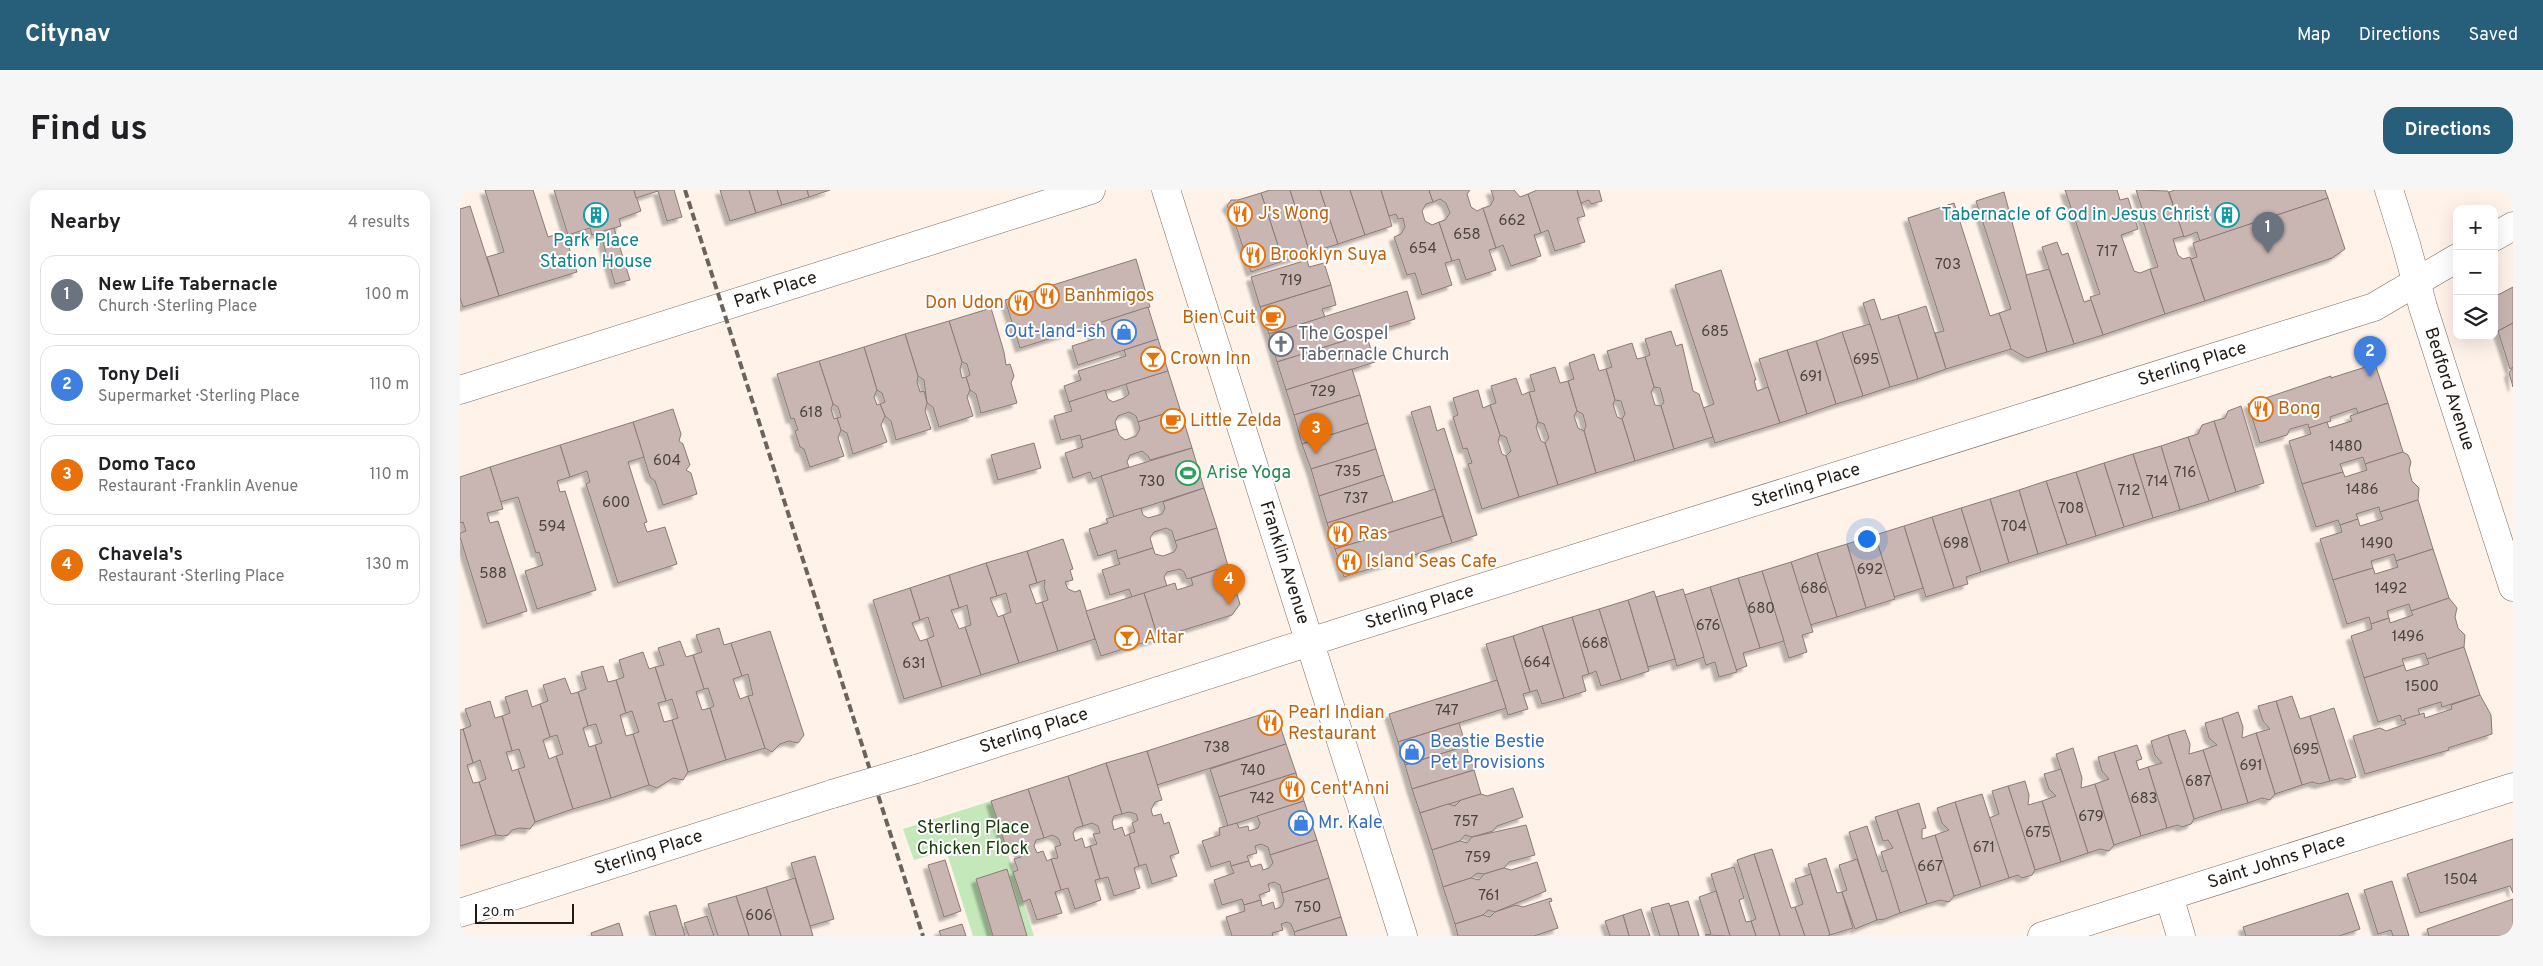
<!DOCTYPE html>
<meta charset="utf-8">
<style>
body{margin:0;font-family:Overpass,sans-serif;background:#f6f6f6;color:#202124}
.controls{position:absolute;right:15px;top:15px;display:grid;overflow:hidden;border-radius:10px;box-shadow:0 5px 20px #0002}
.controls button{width:45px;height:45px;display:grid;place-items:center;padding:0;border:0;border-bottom:1px solid #e0e0e0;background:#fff;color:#202124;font:25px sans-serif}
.scale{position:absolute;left:15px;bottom:12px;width:99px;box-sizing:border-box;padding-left:5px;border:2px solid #211b17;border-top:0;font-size:14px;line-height:18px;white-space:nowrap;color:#211b17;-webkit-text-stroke:4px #fff;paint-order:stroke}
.you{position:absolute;left:1406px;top:348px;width:18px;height:18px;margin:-12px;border:4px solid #fff;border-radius:50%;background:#1a73e8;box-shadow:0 0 0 8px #1a73e833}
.badge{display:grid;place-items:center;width:32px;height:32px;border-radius:50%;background:#275e79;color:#fff;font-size:16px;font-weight:700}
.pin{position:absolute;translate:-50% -41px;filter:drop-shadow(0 1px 2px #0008)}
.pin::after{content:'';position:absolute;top:26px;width:18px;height:15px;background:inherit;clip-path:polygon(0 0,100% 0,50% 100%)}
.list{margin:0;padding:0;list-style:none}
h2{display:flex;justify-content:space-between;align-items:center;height:65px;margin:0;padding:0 20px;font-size:21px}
h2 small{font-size:16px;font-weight:400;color:#757577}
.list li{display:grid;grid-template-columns:32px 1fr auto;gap:15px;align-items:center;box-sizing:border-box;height:80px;margin:0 10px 10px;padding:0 10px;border:1px solid #e0e0e0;border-radius:15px}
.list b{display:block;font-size:19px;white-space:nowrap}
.list p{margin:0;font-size:16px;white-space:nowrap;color:#757577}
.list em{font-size:16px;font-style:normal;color:#757577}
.icon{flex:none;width:28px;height:28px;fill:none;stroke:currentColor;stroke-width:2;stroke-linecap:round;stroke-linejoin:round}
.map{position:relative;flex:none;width:2053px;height:746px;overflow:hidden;border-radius:15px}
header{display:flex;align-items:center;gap:30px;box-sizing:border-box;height:70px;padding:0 25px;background:#275e79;color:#fff}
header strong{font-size:24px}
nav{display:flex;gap:28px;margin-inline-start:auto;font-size:18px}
.intro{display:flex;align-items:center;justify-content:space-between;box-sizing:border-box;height:120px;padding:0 30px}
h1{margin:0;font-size:35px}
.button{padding:12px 22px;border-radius:15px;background:#275e79;color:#fff;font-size:18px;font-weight:700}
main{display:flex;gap:30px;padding:0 30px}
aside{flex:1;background:#fff;border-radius:15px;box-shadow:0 5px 20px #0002}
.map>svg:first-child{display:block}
</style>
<header>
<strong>Citynav</strong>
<nav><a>Map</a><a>Directions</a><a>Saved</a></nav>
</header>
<div class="intro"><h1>Find us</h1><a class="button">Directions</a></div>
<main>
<aside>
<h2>Nearby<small>4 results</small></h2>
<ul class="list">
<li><span class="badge" style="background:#6b7280">1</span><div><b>New Life Tabernacle</b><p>Church · Sterling Place</p></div><em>100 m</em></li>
<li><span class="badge" style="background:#3f7fe0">2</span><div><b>Tony Deli</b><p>Supermarket · Sterling Place</p></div><em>110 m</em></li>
<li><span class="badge" style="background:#e8710a">3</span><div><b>Domo Taco</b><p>Restaurant · Franklin Avenue</p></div><em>110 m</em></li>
<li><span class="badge" style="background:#e8710a">4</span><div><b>Chavela's</b><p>Restaurant · Sterling Place</p></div><em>130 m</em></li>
</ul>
</aside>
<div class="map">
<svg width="2053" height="746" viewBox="0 0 2053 746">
<defs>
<filter id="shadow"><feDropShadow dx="-4.5" dy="4.5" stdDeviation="1" flood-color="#0004"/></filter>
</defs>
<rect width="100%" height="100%" fill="#fef2e9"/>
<!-- green -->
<polygon fill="#c4e8ba" points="531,611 574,746 513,746 486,660 454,670 443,639"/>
<!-- building -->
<g fill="#c9b6b3" stroke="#8b7a76" filter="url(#shadow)">
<polygon points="25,0 73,0 88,47 104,42 117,82 39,106 27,67 44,62"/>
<polygon points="94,0 174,0 181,21 159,29 161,36 132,45 130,38 108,45"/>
<polygon points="174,0 214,0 222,27 207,31 198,1 176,8"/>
<polygon points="260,0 289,0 296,23 270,31"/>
<polygon points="289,0 317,0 322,15 296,23"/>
<polygon points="317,0 347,0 349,7 322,15"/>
<polygon points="347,0 370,0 349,7"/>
<polygon points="810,0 830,0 850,63 823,71 801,3"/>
<polygon points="830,0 860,0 878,54 850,63"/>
<polygon points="860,0 890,0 905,45 878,54"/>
<polygon points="890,0 921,0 932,36 905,45"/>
<polygon points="921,0 969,0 973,12 966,14 962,21 965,31 972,35 979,32 992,71 985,73 992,95 962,105 955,83 947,85 934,47 941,44 945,37 943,28 938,29 936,24 929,26"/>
<polygon points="969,0 1010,0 1007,4 1011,17 1017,21 1023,18 1036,58 1029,60 1036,80 1006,90 999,69 992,71 979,32 985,30 990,23 986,13 980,9 973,12"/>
<polygon points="1031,0 1054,0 1060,7 1068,4 1081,43 1074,45 1081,66 1051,76 1043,55 1036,58 1023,18 1030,16 1034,9"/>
<polygon points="1077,0 1117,0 1125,26 1117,28 1125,52 1095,61 1088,40 1081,43 1068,4"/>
<polygon points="1117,0 1139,0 1142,11 1131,14 1129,10 1121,13"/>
<polygon points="1605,0 1657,0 1660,10 1668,8 1678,39 1661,45 1674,81 1680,83 1690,79 1705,124 1643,145 1630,107 1640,104"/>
<polygon points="1676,0 1708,1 1724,46 1713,49 1718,65 1723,69 1730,67 1745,111 1705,124 1690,79 1698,77 1681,25 1684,24"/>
<polygon points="1715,0 1865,0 1868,8 1740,51 1737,42 1724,47 1709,2"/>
<polygon points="1544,2 1587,162 1567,168 1551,159 1539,123 1551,119 1516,11"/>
<polygon points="801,3 823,71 791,82 772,24 767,16 771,10 778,10"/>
<polygon points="1868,8 1885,59 1872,68 1745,111 1731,69 1737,67 1733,53"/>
<polygon points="1494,13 1530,126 1539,123 1551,159 1486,179 1475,143 1484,141 1448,28"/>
<polygon points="10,16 39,106 3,117 0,108 0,19"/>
<polygon points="154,38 170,90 155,94 140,42"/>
<polygon points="1597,52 1602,65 1608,63 1624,112 1631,110 1643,145 1614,154 1582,57"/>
<polygon points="676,69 690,117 560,158 545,110"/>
<polygon points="847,70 849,77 864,73 871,95 800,117 791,87"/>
<polygon points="1589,79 1614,154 1587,162 1566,85"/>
<polygon points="1261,80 1296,190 1294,190 1297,201 1308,197 1320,233 1255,253 1243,218 1254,214 1215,95"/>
<polygon points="871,95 876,115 862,119 865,127 809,144 800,117"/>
<polygon points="2053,97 2053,133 2038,141 2034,130 2034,107"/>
<polygon points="947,101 955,129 817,172 809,144"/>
<polygon points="1414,109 1421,130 1438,125 1458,189 1430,197 1403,113"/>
<polygon points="1466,116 1486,179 1458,189 1438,125"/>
<polygon points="688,117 698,149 618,175 612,156 634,149 629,136"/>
<polygon points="531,118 544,162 546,175 550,174 554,186 551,193 557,213 521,223 516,204 510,200 506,187 510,185 507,174 502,172 489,131"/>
<polygon points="489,131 502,172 500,179 502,188 506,187 510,200 507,207 513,226 479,237 473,217 467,213 464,190 458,186 445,144"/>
<polygon points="2053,133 2053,177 2050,179 2038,141"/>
<polygon points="1410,134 1430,197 1403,206 1382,142"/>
<polygon points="1211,141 1216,156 1222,154 1233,201 1239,204 1253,247 1214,259 1201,216 1204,212 1200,198 1194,197 1185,167 1190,165 1185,149"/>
<polygon points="1382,142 1403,206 1376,214 1356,151"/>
<polygon points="445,144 458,186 457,192 460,202 464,201 467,213 465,221 471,239 436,250 431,231 425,226 420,214 425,212 422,203 417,200 404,157"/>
<polygon points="906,144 915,172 826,200 817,172"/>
<polygon points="698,149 708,181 609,212 604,196 621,190 618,181 666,166 664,160"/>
<polygon points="1356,151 1376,214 1347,224 1327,160"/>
<polygon points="1172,153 1177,169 1185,167 1194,197 1191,202 1195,215 1201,216 1214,259 1175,271 1162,229 1165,224 1161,211 1155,210 1146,179 1152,177 1147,161"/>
<polygon points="404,157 417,200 414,207 417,215 420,214 425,226 421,235 427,252 393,264 387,243 381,240 377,228 381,227 378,217 373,214 359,171"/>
<polygon points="1327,160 1347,224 1320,233 1299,169"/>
<polygon points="1134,164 1139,181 1146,179 1155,210 1153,214 1157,227 1162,229 1175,271 1136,283 1124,241 1126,236 1123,224 1117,221 1108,191 1114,189 1109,173"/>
<polygon points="359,171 373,214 371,219 374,229 377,228 381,240 378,248 384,266 350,277 344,259 340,257 335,241 338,240 334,228 331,229 317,184"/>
<polygon points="1915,174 1928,213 1898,223 1896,218 1870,227 1871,231 1849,238 1848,234 1830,239 1827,245 1800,253 1788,214 1871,186 1871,188"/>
<polygon points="1095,177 1100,193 1108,191 1117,221 1114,226 1118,238 1124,241 1136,283 1098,295 1085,253 1089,248 1084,234 1078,232 1069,202 1075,201 1070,185"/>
<polygon points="2053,177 2053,197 2049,183"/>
<polygon points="892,179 900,205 834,225 826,200"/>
<polygon points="708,181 720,219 678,232 676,226 669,222 658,226 655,232 657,239 621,250 620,245 601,250 594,226 612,221 609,212 645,200 648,209 653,212 664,208 669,204 666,194"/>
<polygon points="1056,188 1062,205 1069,202 1078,232 1076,237 1081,251 1085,253 1098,295 1059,307 1046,266 1051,261 1046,247 1040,245 1030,215 1036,213 1031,196"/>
<polygon points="1018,200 1023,218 1030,215 1040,245 1038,251 1042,264 1046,266 1059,307 1022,319 1008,274 1012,273 1007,258 1003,259 993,227 998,225 993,208"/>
<polygon points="900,205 908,233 842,254 834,225"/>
<polygon points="1928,213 1943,262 1905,274 1903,267 1880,274 1883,282 1842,294 1829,251 1851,244 1849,238 1867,232 1869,238 1892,231 1890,226"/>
<polygon points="970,216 977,241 984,238 1017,345 992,353 951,222"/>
<polygon points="1781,216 1804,293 1776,302 1754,231 1765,228 1768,221"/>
<polygon points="213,219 221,244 219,251 223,254 230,275 226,280 231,283 237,304 203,315 195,291 190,287 173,232"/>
<polygon points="720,219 732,258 690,270 688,266 682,261 670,265 667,272 669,277 633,289 630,282 613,288 605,263 623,257 621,250 657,239 659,245 665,250 676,246 680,239 678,232"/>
<polygon points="1754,231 1776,302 1749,311 1728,247 1738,244 1742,235"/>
<polygon points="173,232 184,267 168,272 187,332 184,333 187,342 205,337 217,374 158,393 126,294 130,292 127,281 110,287 100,255"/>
<polygon points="908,233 916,259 851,279 842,254"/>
<polygon points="1728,247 1749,311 1720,320 1701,256"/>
<polygon points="574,253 581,278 538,290 531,265"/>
<polygon points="100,255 110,287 97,291 100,302 105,301 136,400 77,419 65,381 83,375 79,362 76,363 58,307 40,312 30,277"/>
<polygon points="1701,256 1720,320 1693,328 1673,264"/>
<polygon points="732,258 744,298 654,327 641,286"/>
<polygon points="916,259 924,285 859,306 851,279"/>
<polygon points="1943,262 1948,265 1951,272 1949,280 1952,291 1959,298 1958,310 1920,322 1919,317 1896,324 1898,329 1880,335 1878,330 1856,337 1842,294 1883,282 1885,287 1907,280 1905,274"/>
<polygon points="1673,264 1693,328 1664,337 1644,273"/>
<polygon points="1644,273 1664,337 1636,346 1616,282"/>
<polygon points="30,277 43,319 27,323 30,333 38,331 67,421 27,434 0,347 0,343 6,341 3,332 0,333 0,287"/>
<polygon points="1616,282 1636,346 1607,355 1586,291"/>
<polygon points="924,285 933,312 867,333 859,306"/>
<polygon points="1586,291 1607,355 1578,364 1559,300"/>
<polygon points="744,298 757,338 715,351 712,341 706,338 694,342 690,348 693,358 658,369 656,360 638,366 629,339 648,333 646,329 681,318 683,325 688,328 702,324 705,318 703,312"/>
<polygon points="975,299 983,326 875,359 867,333"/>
<polygon points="1559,300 1578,364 1549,373 1530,309"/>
<polygon points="1530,309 1549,373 1521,382 1501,318"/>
<polygon points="1958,310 1973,359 1936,371 1934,364 1911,371 1913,378 1873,390 1860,349 1882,342 1880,335 1898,329 1900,336 1923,329 1920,322"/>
<polygon points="1501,318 1521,382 1506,387 1508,394 1494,398 1472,327"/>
<polygon points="983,326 992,353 884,387 875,359"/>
<polygon points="1472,327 1494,398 1466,407 1444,336"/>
<polygon points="1444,336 1463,398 1434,407 1415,345"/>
<polygon points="757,338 768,376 727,389 724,382 720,379 707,382 704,387 707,396 672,407 669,399 650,405 642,380 660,374 658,369 693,358 695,364 703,366 714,362 717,357 715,351"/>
<polygon points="1415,345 1435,409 1406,418 1387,354"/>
<polygon points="603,349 613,379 610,380 613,390 605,392 608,399 615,402 620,400 635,449 598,461 582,412 588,410 584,397 585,390 577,393 567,361"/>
<polygon points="1387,354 1406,418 1377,427 1357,363"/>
<polygon points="1973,359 1989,408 1951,421 1949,414 1927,421 1929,428 1911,434 1909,427 1887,434 1873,390 1913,378 1915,384 1938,377 1936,371"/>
<polygon points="567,361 577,393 569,395 576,414 582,412 598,461 559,473 543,425 551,422 546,403 537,406 526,373"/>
<polygon points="1357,363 1377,427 1350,435 1331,372"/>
<polygon points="1331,372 1353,442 1342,445 1347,462 1329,468 1302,381"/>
<polygon points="526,373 537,406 530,408 538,427 543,425 559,473 521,485 505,437 511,435 507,415 499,418 489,385"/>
<polygon points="768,376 780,414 772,425 698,448 684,403 715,393 717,400 733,395 731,388"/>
<polygon points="1302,381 1324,451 1300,458 1278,388"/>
<polygon points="489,385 499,418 491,420 499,439 505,437 521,485 482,497 467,449 474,446 468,427 460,430 450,398"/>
<polygon points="1278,388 1300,458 1283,463 1287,476 1276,480 1250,397"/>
<polygon points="1250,397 1277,482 1259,487 1255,472 1246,475 1224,405"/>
<polygon points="450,398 460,430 452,433 460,451 467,449 482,497 444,509 413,410"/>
<polygon points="1223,399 1244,467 1217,476 1196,407"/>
<polygon points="1194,401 1215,469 1188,477 1168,410"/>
<polygon points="684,403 698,448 641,466 626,421"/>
<polygon points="1989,408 1997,418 1995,427 1998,438 2005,445 2004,457 1967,469 1965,463 1942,469 1944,475 1904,488 1891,446 1912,439 1911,434 1929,428 1930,433 1953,425 1951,421"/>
<polygon points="1168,410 1189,481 1161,490 1139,419"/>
<polygon points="1139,419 1161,490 1141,496 1136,481 1129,484 1112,427"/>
<polygon points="1112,427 1129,484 1122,486 1126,501 1104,508 1082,436"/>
<polygon points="1082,436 1104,508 1082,514 1077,500 1070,502 1053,446"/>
<polygon points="259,438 264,455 271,453 282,486 273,489 280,509 288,506 305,558 266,570 250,518 254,516 248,498 244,499 233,465 242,462 236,445"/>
<polygon points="310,441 344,545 338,553 329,551 320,554 312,562 305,558 288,506 293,505 288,484 282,486 271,453"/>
<polygon points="1053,446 1070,502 1063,504 1068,519 1048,525 1026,454"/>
<polygon points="220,451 226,467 233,465 244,499 236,502 242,520 250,518 266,570 228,582 212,530 218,528 212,509 206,511 195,477 204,475 198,458"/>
<polygon points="2004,457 2020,505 1982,517 1981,512 1958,519 1960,525 1942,531 1940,525 1918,532 1904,488 1944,475 1946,481 1969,474 1967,469"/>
<polygon points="183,462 189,479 195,477 206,511 198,513 204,532 212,530 228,582 223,590 213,588 197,598 189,595 173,544 179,542 172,521 166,523 156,490 164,487 159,470"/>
<polygon points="143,476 148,492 156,490 166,523 160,525 166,546 173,544 189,595 151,608 135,555 142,553 136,534 128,536 118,502 126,499 121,482"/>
<polygon points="105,488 111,504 118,502 128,536 123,538 129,557 135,555 151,608 113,619 96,566 103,564 97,545 90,547 80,514 88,511 83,495"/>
<polygon points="1037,490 1046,518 938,552 929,524"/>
<polygon points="67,500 72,517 80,514 90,547 83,550 89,569 96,566 113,619 75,632 58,579 65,577 59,559 52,561 42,526 50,523 45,507"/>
<polygon points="2020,505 2031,525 2032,544 1988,558 1989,560 1905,584 1893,546 1920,538 1926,541 1946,534 1944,529 1964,523 1965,528 1992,519 1991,515"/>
<polygon points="1832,506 1840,529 1850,526 1870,591 1859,594 1852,592 1842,595 1816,511"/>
<polygon points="30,511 35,528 42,526 52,561 46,562 51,577 52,581 58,579 75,632 70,639 60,638 52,640 48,645 43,646 36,645 19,592 26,589 20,570 13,573 3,539 11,536 5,519"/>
<polygon points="1816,511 1842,595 1815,604 1796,543 1810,539 1803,531 1798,516"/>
<polygon points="1874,518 1896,587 1886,590 1881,588 1870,591 1850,526"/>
<polygon points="815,520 826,554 697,595 687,561"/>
<polygon points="1778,522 1783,537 1782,548 1796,543 1815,604 1810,610 1802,608 1788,613 1762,528"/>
<polygon points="1762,528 1788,613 1762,620 1743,560 1757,555 1749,548 1745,533"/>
<polygon points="999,533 1006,556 945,575 938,552"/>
<polygon points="3,539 13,573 7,575 13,593 19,592 36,645 0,656 0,540"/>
<polygon points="1725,540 1730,554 1729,564 1743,560 1762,620 1734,629 1708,545"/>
<polygon points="1708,545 1734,629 1731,634 1722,637 1718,635 1707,638 1688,577 1702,573 1695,565 1691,551"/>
<polygon points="826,554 836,583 759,607 750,579"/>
<polygon points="1677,555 1682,569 1676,571 1679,580 1688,577 1707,638 1681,646 1654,562"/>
<polygon points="1006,556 1014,580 952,599 945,575"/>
<polygon points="1613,558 1622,588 1621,598 1635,594 1654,655 1649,661 1640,659 1628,663 1596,564"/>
<polygon points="687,561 702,610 695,612 691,620 693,626 701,624 704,634 709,632 719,663 710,666 717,686 692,694 686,674 679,676 669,644 675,642 672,633 678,630 676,624 669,622 662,624 646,573"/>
<polygon points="1654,562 1681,646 1654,655 1635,594 1649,589 1642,581 1638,567"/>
<polygon points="646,573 662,624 654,626 652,632 654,640 662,637 665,646 669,644 679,676 674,678 680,698 654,706 648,687 640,689 630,656 637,654 633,644 640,643 638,636 632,633 623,636 608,586"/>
<polygon points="1601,579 1628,663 1601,672 1582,611 1596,606 1589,599 1584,584"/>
<polygon points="1014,580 1021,604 960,623 952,599"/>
<polygon points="836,583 844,611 768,636 759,607"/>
<polygon points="608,586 623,636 616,638 613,643 615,651 622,648 625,658 630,656 640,689 635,690 641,710 615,719 608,698 601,700 591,669 598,668 595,657 601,655 598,648 592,645 584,648 568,599"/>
<polygon points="1565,591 1569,605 1568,615 1582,611 1601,672 1575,680 1548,596"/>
<polygon points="1548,596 1575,680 1572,685 1562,688 1558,685 1549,688 1529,628 1539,624 1532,601"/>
<polygon points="1053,598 1063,627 1037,636 1033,641 1012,647 1005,645 1000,651 972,660 960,623 988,614 995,616 1001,610 1021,604 1027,606"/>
<polygon points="568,599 584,648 576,650 574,656 577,663 583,661 587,671 591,669 601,700 595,702 602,723 577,730 570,709 563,712 553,682 558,680 554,669 561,667 559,660 553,658 547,660 531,611"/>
<polygon points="1522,604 1549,688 1521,697 1495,612"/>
<polygon points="844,611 857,650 810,665 808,657 801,654 795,656 797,663 787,666 789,671 771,676 770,671 751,677 742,651 760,645 759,638 777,633 779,638 788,636 789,641 798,638 800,633 797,626"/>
<polygon points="1495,612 1521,697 1494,706 1475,645 1489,640 1482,633 1477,618"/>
<polygon points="1459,613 1466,638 1462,639 1462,649 1475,645 1494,706 1489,712 1480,710 1467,714 1437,620"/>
<polygon points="1437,620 1467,714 1440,723 1421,662 1433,658 1428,650 1423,651 1415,627"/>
<polygon points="1066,635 1075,665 1049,672 1044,678 1024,684 1017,683 1011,688 983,697 972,660 1000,651 1007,653 1012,647"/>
<polygon points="1407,636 1422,682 1427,680 1440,723 1425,729 1417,730 1389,642"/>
<polygon points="2053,649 2053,703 2050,696 1960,723 1947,684"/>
<polygon points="857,650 869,688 822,703 820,695 814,692 808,694 810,701 799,705 801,710 784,715 782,709 762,715 754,690 774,683 771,676 789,671 791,677 801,674 803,680 809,678 813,673 810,665"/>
<polygon points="1312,659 1331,718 1335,717 1345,746 1320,746 1294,664"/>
<polygon points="1294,664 1320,746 1296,746 1291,731 1296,729 1277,670"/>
<polygon points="355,666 374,729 350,736 331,673"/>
<polygon points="1366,668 1377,703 1382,702 1393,738 1370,745 1348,674"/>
<polygon points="1397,669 1417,730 1395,739 1382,702 1387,700 1379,675"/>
<polygon points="485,670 501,721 484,727 468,675"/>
<polygon points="1077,672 1086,701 1035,722 1028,720 1023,725 995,734 983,697 1011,688 1019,690 1024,684 1044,678 1051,680"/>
<polygon points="1274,677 1284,708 1279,710 1286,732 1291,731 1296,746 1270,746 1251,684"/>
<polygon points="547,679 567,746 533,746 516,689"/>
<polygon points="1351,684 1370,745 1367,746 1345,746 1335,717 1343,714 1335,689"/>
<polygon points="335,688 350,736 353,746 321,746 306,697"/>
<polygon points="869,688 881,727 834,742 831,734 827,732 821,734 823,740 812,743 813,746 772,746 766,727 785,721 784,715 801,710 802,716 813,712 815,719 821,717 824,711 822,703"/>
<polygon points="1932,691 1949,746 1933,746 1931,740 1918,744 1904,700"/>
<polygon points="306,697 321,746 289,746 276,706"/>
<polygon points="1256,701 1270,746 1245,745 1251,744 1239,707"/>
<polygon points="1888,703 1900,739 1879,746 1786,746 1783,737"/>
<polygon points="276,706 289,746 258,746 248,714"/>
<polygon points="1091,708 1092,711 1089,712 1098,738 1074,746 998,746 995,734 1023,725 1030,727 1035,722 1056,715 1063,717"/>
<polygon points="2053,709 2053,746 1969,746 1967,739"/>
<polygon points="1228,711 1239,746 1219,746 1210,716"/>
<polygon points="1209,713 1210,716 1219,746 1200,746 1191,718"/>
<polygon points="216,715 225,746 196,746 189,722"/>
<polygon points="1181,719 1190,746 1169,746 1163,725"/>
<polygon points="1163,725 1169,746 1150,746 1145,731"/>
<polygon points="247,726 254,746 229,746 224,733"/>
<polygon points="881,727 887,746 835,746 834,742"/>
<polygon points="159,733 163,746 132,746 131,743"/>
<polygon points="502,734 506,746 481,746 479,741"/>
</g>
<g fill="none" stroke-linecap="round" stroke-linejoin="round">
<defs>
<g id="minor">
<path id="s1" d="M706,0L943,746"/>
<polyline points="2034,47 2053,36"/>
<path id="s2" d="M0,200L631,0"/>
<path id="s3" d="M456,579L887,440L1914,117L1997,68"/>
<polyline points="1709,706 1721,746"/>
<path id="s4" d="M0,723L372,604"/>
<path id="s5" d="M1582,746L2053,597"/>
</g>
<g id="tertiary">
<path id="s6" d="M1929,0L1946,54L1963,117L2053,397"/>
</g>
</defs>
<!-- minor casing -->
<use href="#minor" stroke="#7a6d63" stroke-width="29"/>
<!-- tertiary casing -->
<use href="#tertiary" stroke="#7a6d63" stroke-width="29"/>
<!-- minor -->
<use href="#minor" stroke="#fff" stroke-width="28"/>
<!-- tertiary -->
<use href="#tertiary" stroke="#fff" stroke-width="28"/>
<!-- rail -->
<polyline stroke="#6b635d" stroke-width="4" stroke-dasharray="8 4" stroke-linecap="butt" points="225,0 463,746"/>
<defs>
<polyline id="minor-bridge" points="372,604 456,579"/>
</defs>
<!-- minor-bridge casing -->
<use href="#minor-bridge" stroke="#7a6d63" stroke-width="29" stroke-linecap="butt"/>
<!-- minor-bridge -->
<use href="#minor-bridge" stroke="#fff" stroke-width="28"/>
</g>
<!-- icons -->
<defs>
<symbol id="restaurant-ring" viewBox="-11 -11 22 22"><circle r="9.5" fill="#fff" stroke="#e8710a" stroke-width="1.5"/><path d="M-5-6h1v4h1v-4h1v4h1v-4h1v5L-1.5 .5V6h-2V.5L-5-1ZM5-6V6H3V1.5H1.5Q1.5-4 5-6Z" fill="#e8710a"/></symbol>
<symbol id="building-ring" viewBox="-11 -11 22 22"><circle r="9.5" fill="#fff" stroke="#0f9aa8" stroke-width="1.5"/><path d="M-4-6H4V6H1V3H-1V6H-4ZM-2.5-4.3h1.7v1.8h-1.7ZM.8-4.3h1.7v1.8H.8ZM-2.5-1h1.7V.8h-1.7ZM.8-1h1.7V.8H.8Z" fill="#0f9aa8"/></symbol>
<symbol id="cafe-ring" viewBox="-11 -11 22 22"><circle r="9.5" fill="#fff" stroke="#e8710a" stroke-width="1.5"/><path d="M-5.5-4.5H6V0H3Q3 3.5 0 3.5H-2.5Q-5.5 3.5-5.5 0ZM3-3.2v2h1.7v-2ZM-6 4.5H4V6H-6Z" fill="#e8710a"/></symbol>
<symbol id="shop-ring" viewBox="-11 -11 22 22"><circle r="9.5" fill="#fff" stroke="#3f7fe0" stroke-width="1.5"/><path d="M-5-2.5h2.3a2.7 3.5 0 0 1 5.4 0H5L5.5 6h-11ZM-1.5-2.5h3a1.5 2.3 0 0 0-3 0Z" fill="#3f7fe0"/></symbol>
<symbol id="church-ring" viewBox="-11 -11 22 22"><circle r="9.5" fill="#fff" stroke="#6b7280" stroke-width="1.5"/><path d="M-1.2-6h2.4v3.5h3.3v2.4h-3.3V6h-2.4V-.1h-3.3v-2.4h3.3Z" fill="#6b7280"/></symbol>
<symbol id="bar-ring" viewBox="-11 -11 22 22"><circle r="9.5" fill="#fff" stroke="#e8710a" stroke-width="1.5"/><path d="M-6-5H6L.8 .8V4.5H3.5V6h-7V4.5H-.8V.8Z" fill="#e8710a"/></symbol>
<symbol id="stadium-ring" viewBox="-11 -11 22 22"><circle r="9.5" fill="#fff" stroke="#2e9e5b" stroke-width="1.5"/><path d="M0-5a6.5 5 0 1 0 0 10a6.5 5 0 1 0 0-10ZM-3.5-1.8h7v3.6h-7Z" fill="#2e9e5b"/></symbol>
</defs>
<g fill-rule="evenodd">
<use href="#restaurant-ring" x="766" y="10" width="28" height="28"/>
<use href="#building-ring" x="122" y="11" width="28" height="28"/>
<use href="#building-ring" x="1753" y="11" width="28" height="28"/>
<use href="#restaurant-ring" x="779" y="51" width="28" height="28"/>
<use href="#restaurant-ring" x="573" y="92" width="28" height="28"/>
<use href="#restaurant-ring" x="547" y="99" width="28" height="28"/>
<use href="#cafe-ring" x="799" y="114" width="28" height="28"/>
<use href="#shop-ring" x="650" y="128" width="28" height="28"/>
<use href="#church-ring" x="807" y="140" width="28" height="28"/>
<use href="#bar-ring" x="679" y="155" width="28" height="28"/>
<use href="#restaurant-ring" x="1787" y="205" width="28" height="28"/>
<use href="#cafe-ring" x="699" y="217" width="28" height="28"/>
<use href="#stadium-ring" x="714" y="269" width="28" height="28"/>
<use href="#restaurant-ring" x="866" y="330" width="28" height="28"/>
<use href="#restaurant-ring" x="875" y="358" width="28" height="28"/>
<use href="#bar-ring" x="653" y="434" width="28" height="28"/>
<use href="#restaurant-ring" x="796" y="519" width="28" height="28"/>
<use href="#shop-ring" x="938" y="548" width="28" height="28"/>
<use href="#restaurant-ring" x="818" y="585" width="28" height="28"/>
<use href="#shop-ring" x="827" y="619" width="28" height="28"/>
</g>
<g text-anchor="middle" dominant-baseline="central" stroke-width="4" stroke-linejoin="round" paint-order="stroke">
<!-- number labels -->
<g font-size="15" fill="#4b423e">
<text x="1052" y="31">662</text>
<text x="1007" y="45">658</text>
<text x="963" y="59">654</text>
<text x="1647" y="62">717</text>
<text x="1488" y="75">703</text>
<text x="831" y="91">719</text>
<text x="1255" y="142">685</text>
<text x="1406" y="170">695</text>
<text x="1351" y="187">691</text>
<text x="863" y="202">729</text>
<text x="351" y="223">618</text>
<text x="1886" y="257">1480</text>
<text x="207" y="271">604</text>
<text x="888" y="282">735</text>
<text x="1725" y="283">716</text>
<text x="692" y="292">730</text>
<text x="1697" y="292">714</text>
<text x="1902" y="300">1486</text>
<text x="1669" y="301">712</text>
<text x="896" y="309">737</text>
<text x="156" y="313">600</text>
<text x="1611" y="319">708</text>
<text x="92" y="337">594</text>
<text x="1554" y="337">704</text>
<text x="1496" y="354">698</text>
<text x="1917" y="354">1490</text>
<text x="1410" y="380">692</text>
<text x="33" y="384">588</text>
<text x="1354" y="399">686</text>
<text x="1931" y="399">1492</text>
<text x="1301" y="419">680</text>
<text x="1248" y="436">676</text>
<text x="1948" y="447">1496</text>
<text x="1135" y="454">668</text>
<text x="1077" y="473">664</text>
<text x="454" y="474">631</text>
<text x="1962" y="497">1500</text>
<text x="987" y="521">747</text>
<text x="757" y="558">738</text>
<text x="1846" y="560">695</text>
<text x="1791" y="576">691</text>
<text x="793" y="581">740</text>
<text x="1738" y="592">687</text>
<text x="802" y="609">742</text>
<text x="1684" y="609">683</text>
<text x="1631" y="627">679</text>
<text x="1006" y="632">757</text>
<text x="1578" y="643">675</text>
<text x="1524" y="658">671</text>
<text x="1018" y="668">759</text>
<text x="1470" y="677">667</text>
<text x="2001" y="690">1504</text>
<text x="1029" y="706">761</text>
<text x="848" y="718">750</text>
<text x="299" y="726">606</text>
</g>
<!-- food labels -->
<g font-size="18" fill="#c56008" stroke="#fff" text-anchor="start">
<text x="798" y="24">J's Wong</text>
<text x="810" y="65">Brooklyn Suya</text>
<text x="604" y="106">Banhmigos</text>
<text x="544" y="113" text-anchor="end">Don Udon</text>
<text x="796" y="128" text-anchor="end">Bien Cuit</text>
<text x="710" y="169">Crown Inn</text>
<text x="1818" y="219">Bong</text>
<text x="730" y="231">Little Zelda</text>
<text x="898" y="344">Ras</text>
<text x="906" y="372">Island Seas Cafe</text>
<text x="684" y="448">Altar</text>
<text x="828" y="523">Pearl Indian<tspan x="828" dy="21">Restaurant</tspan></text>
<text x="850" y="599">Cent'Anni</text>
</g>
<!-- culture labels -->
<g font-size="18" fill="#0d838f" stroke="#fff" text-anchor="end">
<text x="1750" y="25">Tabernacle of God in Jesus Christ</text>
<text x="136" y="51" text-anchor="middle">Park Place<tspan x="136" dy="21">Station House</tspan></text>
</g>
<!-- street labels -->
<g font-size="18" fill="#211b17" stroke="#fff">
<text stroke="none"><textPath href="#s2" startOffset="331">Park Place</textPath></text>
<text stroke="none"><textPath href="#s3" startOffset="1339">Sterling Place</textPath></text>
<text stroke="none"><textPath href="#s6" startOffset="208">Bedford Avenue</textPath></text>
<text stroke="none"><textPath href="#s3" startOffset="934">Sterling Place</textPath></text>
<text stroke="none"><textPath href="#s1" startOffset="391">Franklin Avenue</textPath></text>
<text stroke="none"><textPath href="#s3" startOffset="529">Sterling Place</textPath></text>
<text stroke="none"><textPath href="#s3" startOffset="124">Sterling Place</textPath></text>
<text stroke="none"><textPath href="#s4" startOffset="198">Sterling Place</textPath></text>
<text stroke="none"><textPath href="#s5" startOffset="246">Saint Johns Place</textPath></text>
</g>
<!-- shop labels -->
<g font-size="18" fill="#366cbe" stroke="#fff" text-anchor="start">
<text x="646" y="142" text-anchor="end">Out-land-ish</text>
<text x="970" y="552">Beastie Bestie<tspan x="970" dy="21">Pet Provisions</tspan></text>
<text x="858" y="633">Mr. Kale</text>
</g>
<!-- worship labels -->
<g font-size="18" fill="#5b616d" stroke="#fff" text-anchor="start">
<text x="838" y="144">The Gospel<tspan x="838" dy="21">Tabernacle Church</tspan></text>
</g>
<!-- leisure labels -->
<g font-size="18" fill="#27864d" stroke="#fff" text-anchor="start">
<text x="746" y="283">Arise Yoga</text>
</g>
<!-- park labels -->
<g font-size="18" fill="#173d09" stroke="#fff">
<text x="513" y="638">Sterling Place<tspan x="513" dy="21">Chicken Flock</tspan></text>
</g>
</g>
</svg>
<div class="controls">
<button>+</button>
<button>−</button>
<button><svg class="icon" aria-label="layers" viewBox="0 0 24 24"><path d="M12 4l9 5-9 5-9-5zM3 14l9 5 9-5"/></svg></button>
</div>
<div class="scale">20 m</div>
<div class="you"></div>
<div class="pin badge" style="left:1808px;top:63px;background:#6b7280">1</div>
<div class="pin badge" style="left:1910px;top:187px;background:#3f7fe0">2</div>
<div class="pin badge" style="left:856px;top:264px;background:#e8710a">3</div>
<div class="pin badge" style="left:769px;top:415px;background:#e8710a">4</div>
</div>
</main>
